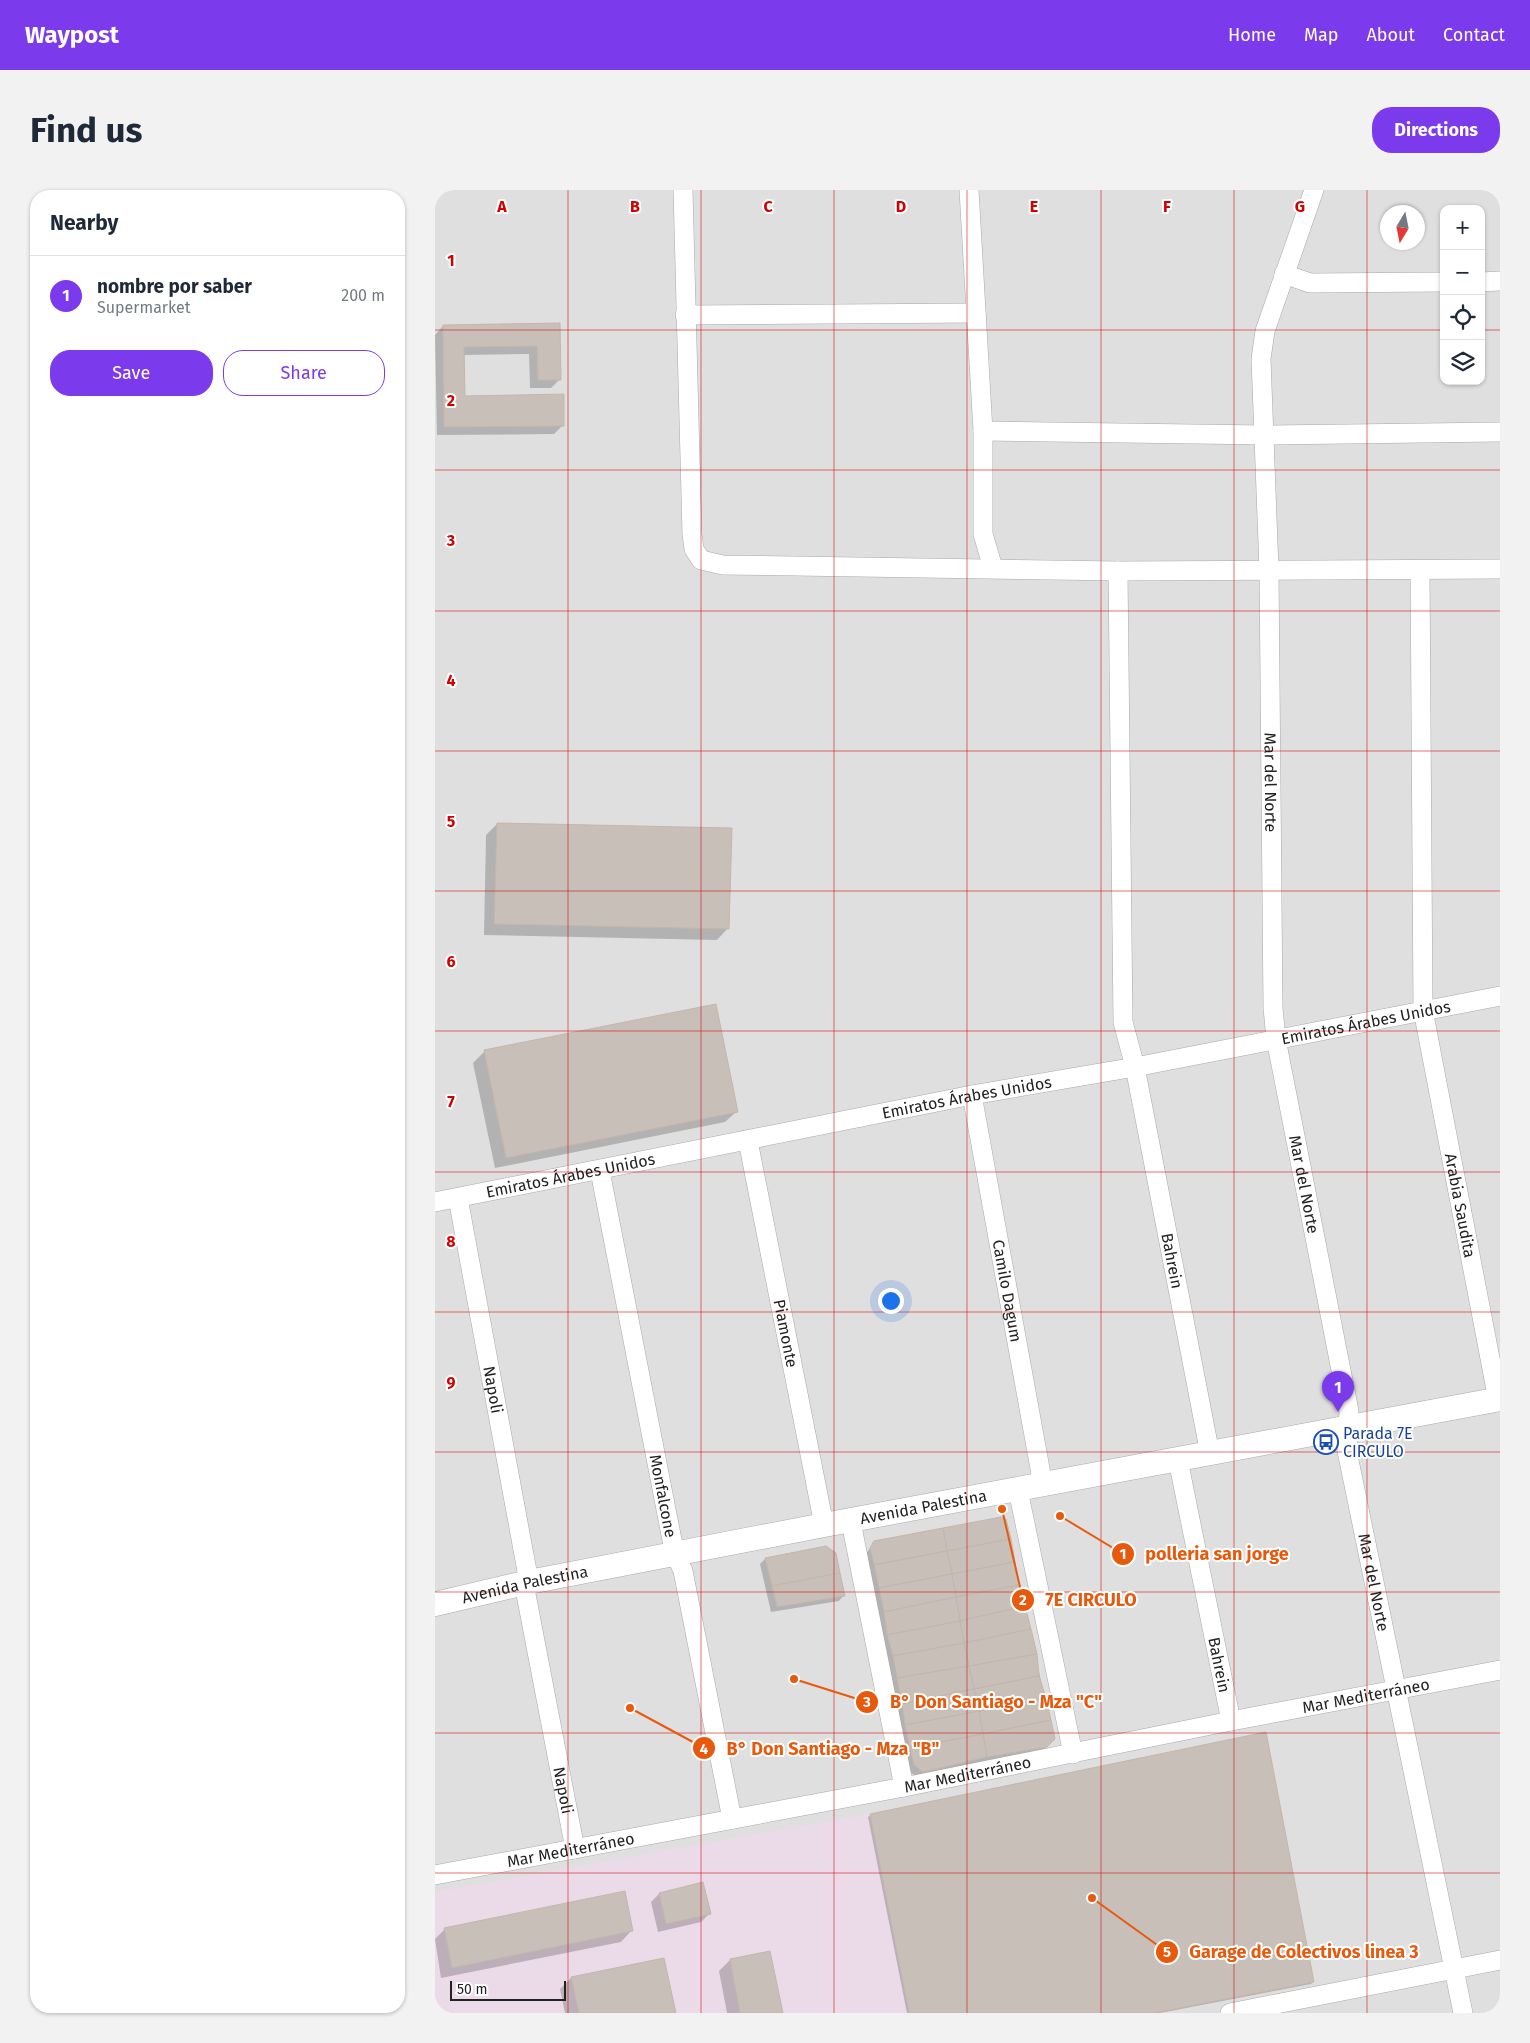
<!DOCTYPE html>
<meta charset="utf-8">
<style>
body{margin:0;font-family:"Fira Sans",sans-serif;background:#f2f2f3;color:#1f2937}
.controls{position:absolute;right:15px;top:15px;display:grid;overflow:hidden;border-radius:10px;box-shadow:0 1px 4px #0004}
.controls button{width:45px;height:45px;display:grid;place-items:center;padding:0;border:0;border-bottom:1px solid #e0e1e3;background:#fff;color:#1f2937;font:25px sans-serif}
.compass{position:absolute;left:945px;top:15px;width:45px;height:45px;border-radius:50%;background:#fff;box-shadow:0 1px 4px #0004;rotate:190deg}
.scale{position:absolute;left:15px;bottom:12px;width:116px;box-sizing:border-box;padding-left:5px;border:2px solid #222;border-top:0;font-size:14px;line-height:18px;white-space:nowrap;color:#222;-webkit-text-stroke:4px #fff;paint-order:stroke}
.you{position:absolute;left:455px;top:1110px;width:18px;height:18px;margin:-12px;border:4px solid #fff;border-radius:50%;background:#1a73e8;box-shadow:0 0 0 8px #1a73e833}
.badge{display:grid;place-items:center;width:32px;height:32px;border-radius:50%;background:#7c3aed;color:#fff;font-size:16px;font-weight:700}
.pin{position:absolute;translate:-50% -41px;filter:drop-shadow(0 1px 2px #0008)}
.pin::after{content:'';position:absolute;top:26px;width:18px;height:15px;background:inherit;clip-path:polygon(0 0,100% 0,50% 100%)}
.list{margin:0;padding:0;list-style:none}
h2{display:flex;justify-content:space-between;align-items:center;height:65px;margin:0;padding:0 20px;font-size:21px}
h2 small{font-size:16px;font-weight:400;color:#747a83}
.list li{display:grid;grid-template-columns:32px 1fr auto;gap:15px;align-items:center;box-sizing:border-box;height:80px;padding:0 20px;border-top:1px solid #e0e1e3}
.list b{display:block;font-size:19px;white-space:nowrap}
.list p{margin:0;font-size:16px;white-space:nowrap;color:#747a83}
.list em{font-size:16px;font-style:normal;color:#747a83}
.actions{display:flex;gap:10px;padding:15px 20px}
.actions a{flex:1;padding:11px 0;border:1px solid #7c3aed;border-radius:20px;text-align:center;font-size:18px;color:#7c3aed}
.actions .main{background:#7c3aed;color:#fff}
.icon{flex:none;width:28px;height:28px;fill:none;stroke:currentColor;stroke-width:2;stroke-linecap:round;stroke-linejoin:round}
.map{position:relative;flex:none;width:1065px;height:1823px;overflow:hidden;border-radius:20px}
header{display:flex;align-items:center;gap:30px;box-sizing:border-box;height:70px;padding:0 25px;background:#7c3aed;color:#fff}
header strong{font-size:24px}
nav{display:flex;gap:28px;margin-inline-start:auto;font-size:18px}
.intro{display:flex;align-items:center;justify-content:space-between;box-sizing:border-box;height:120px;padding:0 30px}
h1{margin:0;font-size:35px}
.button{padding:12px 22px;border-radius:20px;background:#7c3aed;color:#fff;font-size:18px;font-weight:700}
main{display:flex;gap:30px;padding:0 30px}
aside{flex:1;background:#fff;border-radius:20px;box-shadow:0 1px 4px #0004}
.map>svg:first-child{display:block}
</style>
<header>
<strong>Waypost</strong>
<nav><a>Home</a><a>Map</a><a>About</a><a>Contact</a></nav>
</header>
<div class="intro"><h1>Find us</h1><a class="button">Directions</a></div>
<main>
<aside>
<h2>Nearby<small></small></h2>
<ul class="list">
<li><span class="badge">1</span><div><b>nombre por saber</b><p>Supermarket</p></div><em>200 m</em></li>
</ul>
<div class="actions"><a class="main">Save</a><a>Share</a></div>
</aside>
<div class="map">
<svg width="1065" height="1823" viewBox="0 0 1065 1823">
<rect width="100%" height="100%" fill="#f2efe9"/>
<!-- residential -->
<path fill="#e0dfdf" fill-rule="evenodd" d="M0,0H1065V1823H0ZM1009,19H1046V191H1009ZM952,22H982V52H952Z"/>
<!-- industrial -->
<polygon fill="#ebdbe8" points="435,1624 474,1823 0,1823 0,1702"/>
<!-- shadow -->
<g fill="#0003">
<polygon points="124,135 125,189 116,198 95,198 94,164 28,165 28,207 128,235 119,244 2,245 0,145 8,136"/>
<polygon points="62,634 293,738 282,750 49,745 51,645"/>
<polygon points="50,861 302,921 290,932 60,978 38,873"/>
<polygon points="570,1330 619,1549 606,1562 545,1572 482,1587 474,1581 430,1365 440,1352"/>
<polygon points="330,1369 409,1405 404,1411 336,1422 325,1374"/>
<polygon points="436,1625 878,1792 876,1794 725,1823 472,1823 433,1627"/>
<polygon points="224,1704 274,1724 266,1732 223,1742 216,1712"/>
<polygon points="10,1739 197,1740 186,1752 6,1788 0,1749"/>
<polygon points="295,1770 346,1823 292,1823 284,1781"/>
<polygon points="136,1788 240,1823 130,1823 125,1799"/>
</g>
<!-- building -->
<g fill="#c7bfb8" stroke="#c4b6ab">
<polygon points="125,133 126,190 103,190 102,156 29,157 30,206 129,204 129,236 9,237 8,135"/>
<polygon points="62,633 297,638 294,739 59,734"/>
<polygon points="281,814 303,922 71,968 49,860"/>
<polygon points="566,1327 571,1329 576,1349 512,1361 508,1338"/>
<polygon points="508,1338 512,1361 439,1375 435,1358 439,1351"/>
<polygon points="576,1349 580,1372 517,1384 512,1361"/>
<polygon points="391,1356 401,1363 405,1383 337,1396 330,1368"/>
<polygon points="512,1361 517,1384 444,1398 439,1375"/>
<polygon points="580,1372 584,1395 521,1407 517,1384"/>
<polygon points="405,1383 410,1406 342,1417 337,1396"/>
<polygon points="517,1384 521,1407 449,1422 444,1398"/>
<polygon points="584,1395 590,1416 525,1431 521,1407"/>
<polygon points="521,1407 525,1431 452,1445 449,1422"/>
<polygon points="590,1416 596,1439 529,1453 525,1431"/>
<polygon points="525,1431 529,1453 458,1466 452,1445"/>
<polygon points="596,1439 602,1464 534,1476 529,1453"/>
<polygon points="529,1453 534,1476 462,1488 458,1466"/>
<polygon points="602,1464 604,1486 539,1499 534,1476"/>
<polygon points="534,1476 539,1499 467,1514 462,1488"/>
<polygon points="604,1486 611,1508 544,1521 539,1499"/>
<polygon points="539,1499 544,1521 470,1535 467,1514"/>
<polygon points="611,1508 616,1530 548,1544 544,1521"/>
<polygon points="544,1521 548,1544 475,1558 470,1535"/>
<polygon points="616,1530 620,1549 612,1557 552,1567 548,1544"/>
<polygon points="831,1542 879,1792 719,1823 474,1823 435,1624"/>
<polygon points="548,1544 552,1567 488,1582 479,1575 475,1558"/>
<polygon points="268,1692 276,1724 231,1734 224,1703"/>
<polygon points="190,1701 198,1741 17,1778 9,1738"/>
<polygon points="335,1761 348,1823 305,1823 295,1769"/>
<polygon points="229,1768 241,1823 144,1823 136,1787"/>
</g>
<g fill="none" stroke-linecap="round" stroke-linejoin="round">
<defs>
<g id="minor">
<polyline points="248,0 257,344 259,359 266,370 288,375 683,381 1065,379"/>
<polyline points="534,0 548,241 548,344 558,378"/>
<path id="s1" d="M879,0L830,141L826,169L834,380L838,818L841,849L914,1221L912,1261L1028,1823"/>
<polyline points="849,84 875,93 1009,92"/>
<polyline points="1046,92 1065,91"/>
<polyline points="250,125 541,123"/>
<polyline points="548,241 830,245 1065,242"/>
<path id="s2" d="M985,380L988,820L1063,1210"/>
<path id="s3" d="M683,381L688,832L700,877L775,1264"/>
<path id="s4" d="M537,905L608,1295"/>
<path id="s5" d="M313,951L389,1335"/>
<path id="s6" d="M165,981L237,1350L241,1365L248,1381L297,1629"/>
<path id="s7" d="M23,1008L94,1392"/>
<path id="s8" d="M0,1012L537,905L700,877L1065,806"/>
<path id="s9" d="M743,1270L796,1531"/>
<polyline points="583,1300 638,1564"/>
<polyline points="416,1332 469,1597"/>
<path id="s10" d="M89,1394L140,1659"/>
<path id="s11" d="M0,1685L469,1597L796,1531L1065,1480"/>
<polyline points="795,1823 1065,1770"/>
</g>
<g id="tertiary">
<path id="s12" d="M0,1414L94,1392L389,1335L1065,1209"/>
</g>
</defs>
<!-- minor casing -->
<use href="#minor" stroke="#a9a9a9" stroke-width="20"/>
<!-- tertiary casing -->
<use href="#tertiary" stroke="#a9a9a9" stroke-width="25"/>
<!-- minor -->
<use href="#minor" stroke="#fff" stroke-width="19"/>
<!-- tertiary -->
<use href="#tertiary" stroke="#fff" stroke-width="24"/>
</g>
<!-- grid -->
<path fill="none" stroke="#d40000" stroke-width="1" stroke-opacity="0.55" d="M133,0V1823M266,0V1823M399,0V1823M532,0V1823M666,0V1823M799,0V1823M932,0V1823M0,140H1009M1046,140H1065M0,280H1065M0,421H1065M0,561H1065M0,701H1065M0,841H1065M0,982H1065M0,1122H1065M0,1262H1065M0,1402H1065M0,1543H1065M0,1683H1065"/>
<!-- icons -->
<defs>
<symbol id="bus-ring" viewBox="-11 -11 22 22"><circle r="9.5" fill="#fff" stroke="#1a4fb4" stroke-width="1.5"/><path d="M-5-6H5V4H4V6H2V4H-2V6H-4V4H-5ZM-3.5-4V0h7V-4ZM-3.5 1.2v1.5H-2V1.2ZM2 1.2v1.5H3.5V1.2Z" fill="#1a4fb4"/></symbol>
</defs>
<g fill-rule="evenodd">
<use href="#bus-ring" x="877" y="1238" width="28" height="28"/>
</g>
<g text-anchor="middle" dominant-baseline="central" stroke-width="4" stroke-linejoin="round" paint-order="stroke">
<!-- street labels -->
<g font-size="16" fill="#222" stroke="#fff">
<text stroke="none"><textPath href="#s1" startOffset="601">Mar del Norte</textPath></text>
<text stroke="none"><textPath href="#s8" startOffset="948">Emiratos Árabes Unidos</textPath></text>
<text stroke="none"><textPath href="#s8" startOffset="542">Emiratos Árabes Unidos</textPath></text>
<text stroke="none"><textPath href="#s8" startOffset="138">Emiratos Árabes Unidos</textPath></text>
<text stroke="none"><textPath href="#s1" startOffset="1006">Mar del Norte</textPath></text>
<text stroke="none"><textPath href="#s2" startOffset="639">Arabia Saudita</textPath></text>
<text stroke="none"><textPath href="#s3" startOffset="695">Bahrein</textPath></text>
<text stroke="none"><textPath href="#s4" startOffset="199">Camilo Dagum</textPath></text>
<text stroke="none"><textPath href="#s5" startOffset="196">Piamonte</textPath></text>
<text stroke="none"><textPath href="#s7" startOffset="195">Napoli</textPath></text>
<text stroke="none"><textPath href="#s6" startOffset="331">Monfalcone</textPath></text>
<text stroke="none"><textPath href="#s12" startOffset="498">Avenida Palestina</textPath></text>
<text stroke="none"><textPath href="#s1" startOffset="1411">Mar del Norte</textPath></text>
<text stroke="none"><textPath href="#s12" startOffset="92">Avenida Palestina</textPath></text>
<text stroke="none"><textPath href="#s9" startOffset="209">Bahrein</textPath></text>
<text stroke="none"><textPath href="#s11" startOffset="948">Mar Mediterráneo</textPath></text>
<text stroke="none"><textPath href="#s11" startOffset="542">Mar Mediterráneo</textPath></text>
<text stroke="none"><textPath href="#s10" startOffset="210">Napoli</textPath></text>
<text stroke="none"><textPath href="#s11" startOffset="138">Mar Mediterráneo</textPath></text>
</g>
<!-- transit labels -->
<g font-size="16" fill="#164399" stroke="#fff" text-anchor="start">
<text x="908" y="1243">Parada 7E<tspan x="908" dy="18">CIRCULO</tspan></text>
</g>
</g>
<g font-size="16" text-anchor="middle" font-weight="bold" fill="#d40000" stroke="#fff" stroke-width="4" stroke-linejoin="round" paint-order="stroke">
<text x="67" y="22">A</text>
<text x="200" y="22">B</text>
<text x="333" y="22">C</text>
<text x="466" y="22">D</text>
<text x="599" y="22">E</text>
<text x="732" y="22">F</text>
<text x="865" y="22">G</text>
<text x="16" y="76">1</text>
<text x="16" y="216">2</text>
<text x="16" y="356">3</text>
<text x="16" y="496">4</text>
<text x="16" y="637">5</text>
<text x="16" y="777">6</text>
<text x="16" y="917">7</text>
<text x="16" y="1057">8</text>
<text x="16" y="1198">9</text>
</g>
<!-- callouts -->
<path fill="none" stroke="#e8590c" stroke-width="2" d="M625 1326L688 1364M567 1319L588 1410M359 1489L432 1512M195 1518L269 1558M657 1708L732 1762"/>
<g fill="#e8590c" stroke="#fff" stroke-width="2">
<circle cx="625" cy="1326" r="5"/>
<circle cx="567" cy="1319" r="5"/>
<circle cx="359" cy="1489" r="5"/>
<circle cx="195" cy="1518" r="5"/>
<circle cx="657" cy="1708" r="5"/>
<circle cx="688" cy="1364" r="12"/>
<circle cx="588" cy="1410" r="12"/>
<circle cx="432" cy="1512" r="12"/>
<circle cx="269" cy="1558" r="12"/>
<circle cx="732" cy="1762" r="12"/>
</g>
<g font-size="15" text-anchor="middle" font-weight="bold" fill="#fff">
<text x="688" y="1369">1</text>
<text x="588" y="1415">2</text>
<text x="432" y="1517">3</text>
<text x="269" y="1564">4</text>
<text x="732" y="1767">5</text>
</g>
<g font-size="18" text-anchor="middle" font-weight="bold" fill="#e8590c" stroke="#fff" stroke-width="4" stroke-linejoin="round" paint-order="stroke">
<text x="782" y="1370">polleria san jorge</text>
<text x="656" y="1416">7E CIRCULO</text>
<text x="561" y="1518">B° Don Santiago - Mza "C"</text>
<text x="398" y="1565">B° Don Santiago - Mza "B"</text>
<text x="869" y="1768">Garage de Colectivos linea 3</text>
</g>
</svg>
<div class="controls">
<button>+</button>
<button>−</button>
<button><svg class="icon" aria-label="locate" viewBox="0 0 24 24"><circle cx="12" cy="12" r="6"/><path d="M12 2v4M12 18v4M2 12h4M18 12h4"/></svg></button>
<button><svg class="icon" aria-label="layers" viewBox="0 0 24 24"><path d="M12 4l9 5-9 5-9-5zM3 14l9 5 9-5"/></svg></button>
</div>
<svg class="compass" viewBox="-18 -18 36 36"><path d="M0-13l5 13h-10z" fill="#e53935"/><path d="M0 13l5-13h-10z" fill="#747a83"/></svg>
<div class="scale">50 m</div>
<div class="you"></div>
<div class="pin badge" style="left:903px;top:1222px">1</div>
</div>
</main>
